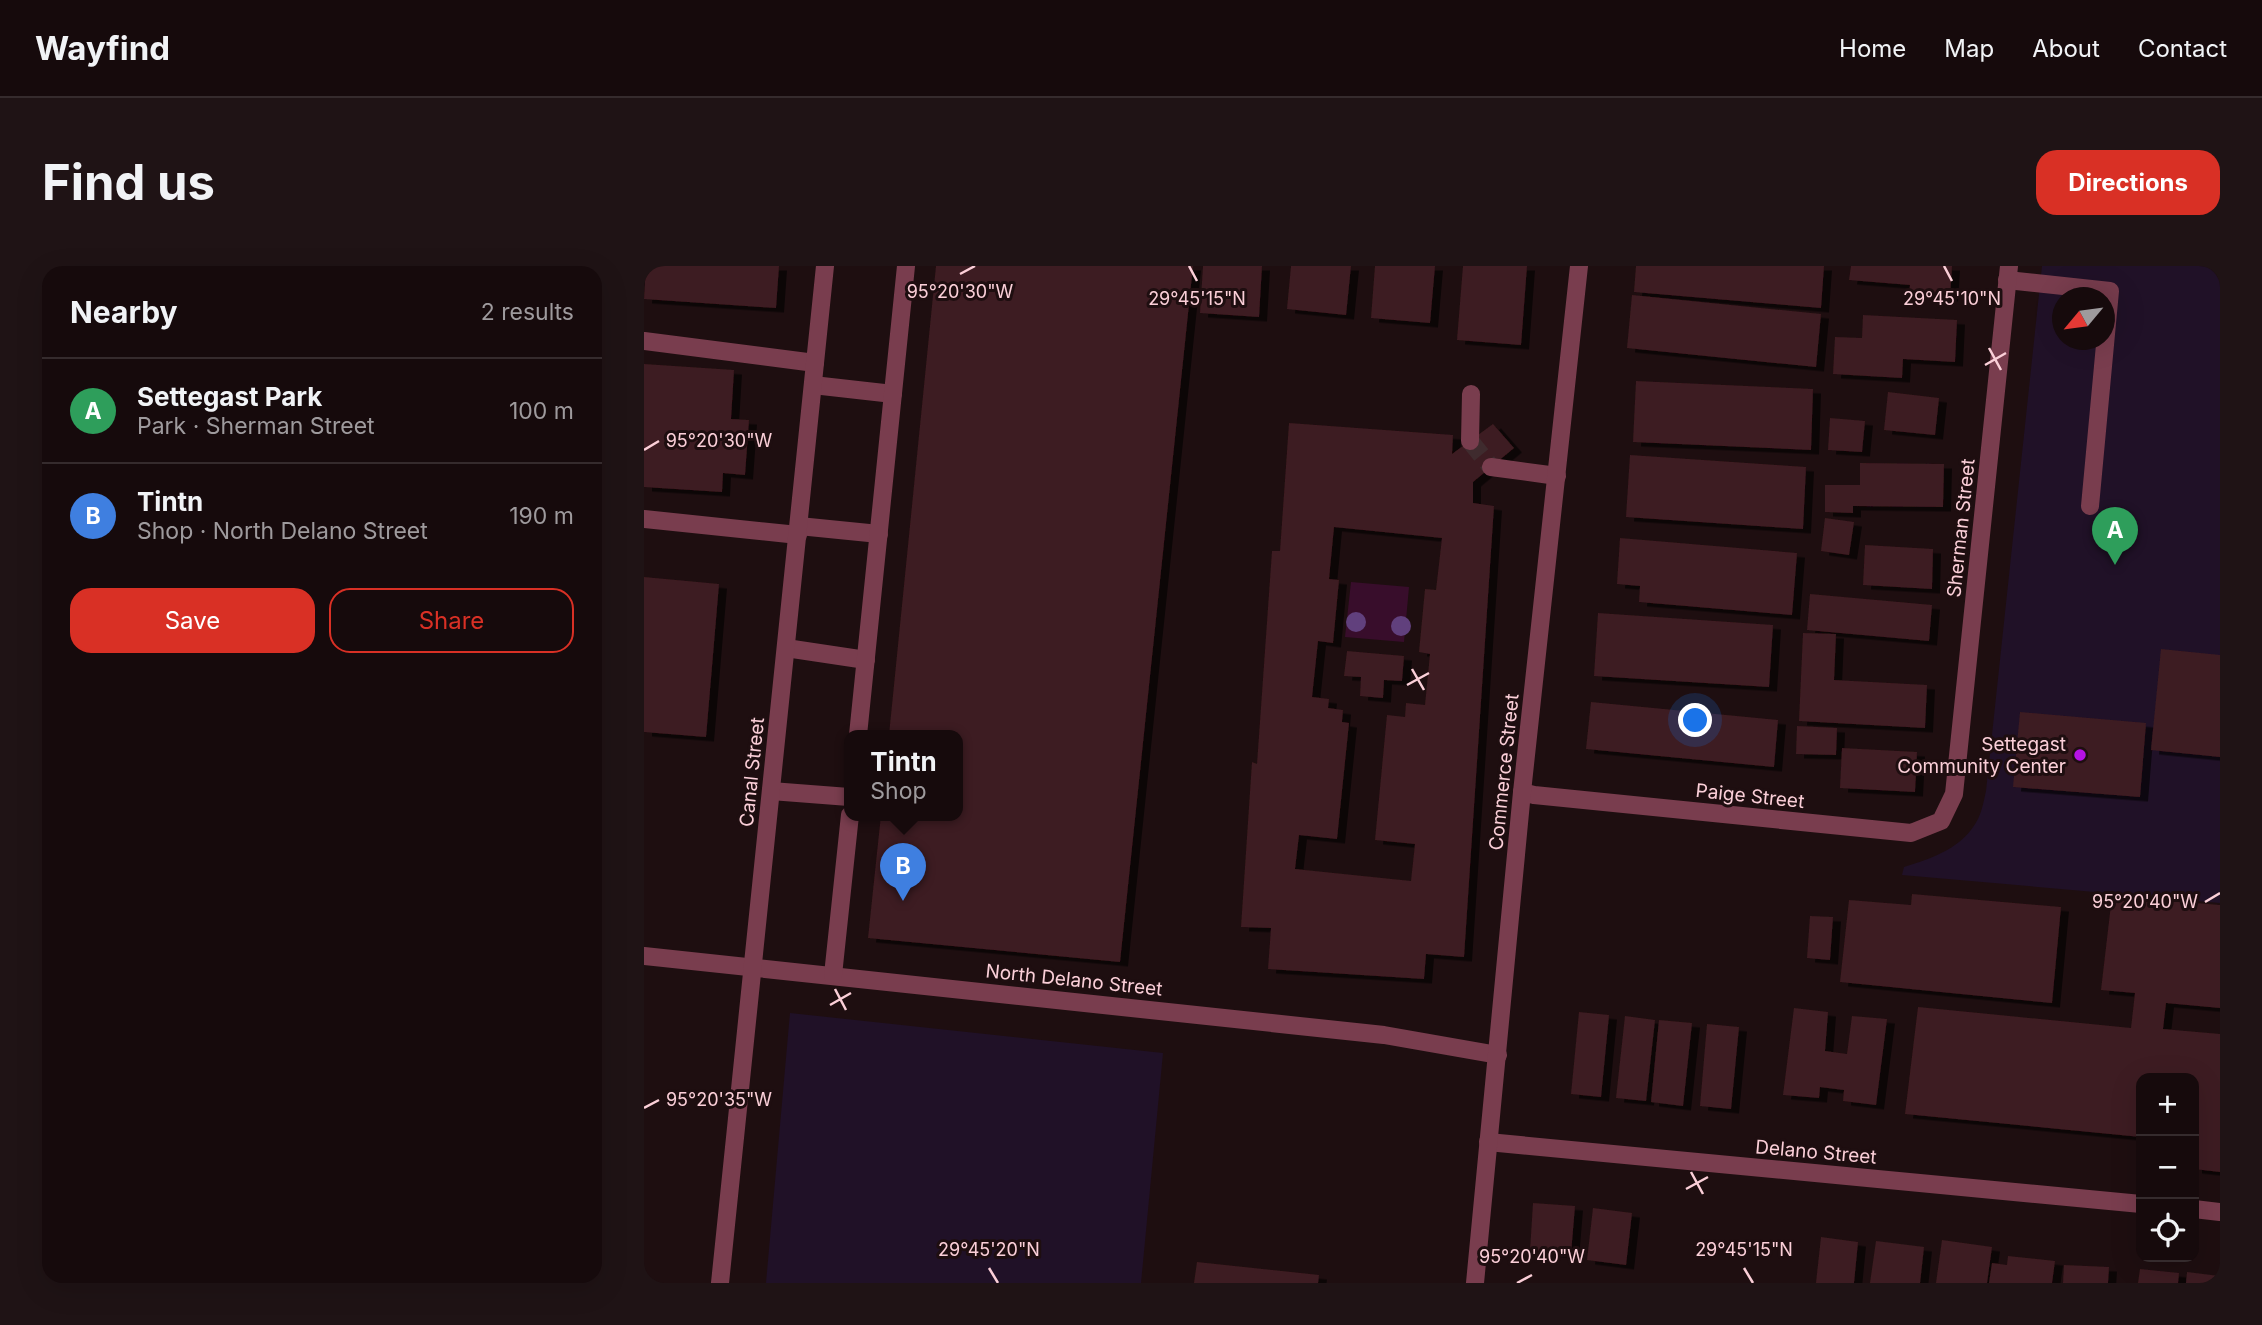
<!DOCTYPE html>
<meta charset="utf-8">
<style>
body{margin:0;font-family:Inter,sans-serif;background:#1f1315;color:#f1f3f6}
.controls{position:absolute;right:21px;bottom:21px;display:grid;overflow:hidden;border-radius:14px;box-shadow:0 7px 28px #0002}
.controls button{width:63px;height:63px;display:grid;place-items:center;padding:0;border:0;border-bottom:2px solid #352b2d;background:#160a0c;color:#f1f3f6;font:35px sans-serif}
.compass{position:absolute;left:1408px;top:21px;width:63px;height:63px;border-radius:50%;background:#160a0c;box-shadow:0 7px 28px #0002;rotate:241deg}
.you{position:absolute;left:1052px;top:455px;width:24px;height:24px;margin:-18px;border:5px solid #fff;border-radius:50%;background:#1a73e8;box-shadow:0 0 0 10px #1a73e833}
.badge{display:grid;place-items:center;width:46px;height:46px;border-radius:50%;background:#d93025;color:#fff;font-size:23px;font-weight:700}
.pin{position:absolute;translate:-50% -58px;filter:drop-shadow(0 2px 4px #0008)}
.pin::after{content:'';position:absolute;top:37px;width:24px;height:21px;background:inherit;clip-path:polygon(0 0,100% 0,50% 100%)}
.popup{position:absolute;left:200px;top:464px;width:119px;height:91px;box-sizing:border-box;display:grid;place-content:center;border-radius:14px;background:#160a0c;filter:drop-shadow(0 2px 5px #0005);font-size:23px;white-space:nowrap;color:#9e9a9d}
.popup b{font-size:26px;color:#f1f3f6}
.popup::after{content:'';position:absolute;left:50%;top:100%;margin-left:-14px;border:14px solid transparent;border-top-color:#160a0c}
.list{margin:0;padding:0;list-style:none}
h2{display:flex;justify-content:space-between;align-items:center;height:91px;margin:0;padding:0 28px;font-size:30px}
h2 small{font-size:23px;font-weight:400;color:#9e9a9d}
.list li{display:grid;grid-template-columns:46px 1fr auto;gap:21px;align-items:center;box-sizing:border-box;height:105px;padding:0 28px;border-top:2px solid #352b2d}
.list b{display:block;font-size:26px;white-space:nowrap}
.list p{margin:0;font-size:23px;white-space:nowrap;color:#9e9a9d}
.list em{font-size:23px;font-style:normal;color:#9e9a9d}
.actions{display:flex;gap:14px;padding:21px 28px}
.actions a{flex:1;padding:16px 0;border:2px solid #d93025;border-radius:21px;text-align:center;font-size:24px;color:#d93025}
.actions .main{background:#d93025;color:#fff}
.icon{flex:none;width:38px;height:38px;fill:none;stroke:currentColor;stroke-width:2;stroke-linecap:round;stroke-linejoin:round}
.map{position:relative;flex:none;width:1576px;height:1017px;overflow:hidden;border-radius:21px}
header{display:flex;align-items:center;gap:42px;box-sizing:border-box;height:98px;padding:0 35px;background:#160a0c;border-bottom:2px solid #352b2d}
header strong{font-size:33px}
nav{display:flex;gap:38px;margin-inline-start:auto;font-size:24px}
.intro{display:flex;align-items:center;justify-content:space-between;box-sizing:border-box;height:168px;padding:0 42px}
h1{margin:0;font-size:49px}
.button{padding:18px 32px;border-radius:21px;background:#d93025;color:#fff;font-size:24px;font-weight:700}
main{display:flex;gap:42px;padding:0 42px}
aside{flex:1;background:#160a0c;border-radius:21px;box-shadow:0 7px 28px #0002}
.map>svg:first-child{display:block}
</style>
<header>
<strong>Wayfind</strong>
<nav><a>Home</a><a>Map</a><a>About</a><a>Contact</a></nav>
</header>
<div class="intro"><h1>Find us</h1><a class="button">Directions</a></div>
<main>
<aside>
<h2>Nearby<small>2 results</small></h2>
<ul class="list">
<li><span class="badge" style="background:#2e9e5b">A</span><div><b>Settegast Park</b><p>Park · Sherman Street</p></div><em>100 m</em></li>
<li><span class="badge" style="background:#3f7fe0">B</span><div><b>Tintn</b><p>Shop · North Delano Street</p></div><em>190 m</em></li>
</ul>
<div class="actions"><a class="main">Save</a><a>Share</a></div>
</aside>
<div class="map">
<svg width="1576" height="1017" viewBox="0 0 1576 1017">
<defs>
<filter id="shadow"><feDropShadow dx="8" dy="4.5" stdDeviation="0" flood-color="#0009"/></filter>
</defs>
<rect width="100%" height="100%" fill="#1e0e10"/>
<!-- green -->
<g fill="#201127" fill-rule="evenodd">
<path d="M1398,0H1576V637L1258,609L1260,601C1289,592 1319,582 1334,553C1338,545 1340,534 1342,525ZM1419,32H1461V74H1419Z"/>
<polygon points="146,747 519,787 497,1017 122,1017"/>
</g>
<!-- water -->
<polygon fill="#380d2b" points="707,316 765,321 760,376 701,371"/>
<!-- building -->
<g fill="#3d1b20" fill-rule="evenodd" filter="url(#shadow)">
<polygon points="2,0 135,0 132,42 0,33"/>
<polygon points="292,0 549,0 476,696 224,672 237,549 313,549 313,469 245,469"/>
<polygon points="559,0 618,0 615,51 556,47"/>
<polygon points="647,0 707,0 702,49 643,43"/>
<polygon points="731,0 791,0 786,57 727,52"/>
<polygon points="819,0 883,0 877,79 813,74"/>
<polygon points="992,0 1180,0 1177,42 990,26"/>
<polygon points="1207,0 1308,0 1306,31 1265,28 1266,19 1205,14"/>
<polygon points="988,29 1177,48 1172,101 983,82"/>
<polygon points="1219,49 1313,54 1311,96 1259,93 1258,112 1189,108 1191,71 1218,72"/>
<polygon points="0,98 90,104 87,153 105,154 101,209 79,207 78,226 0,221"/>
<polygon points="992,115 1169,123 1167,184 989,176"/>
<polygon points="1244,126 1295,132 1291,169 1240,164"/>
<polygon points="1186,152 1221,155 1218,186 1184,184"/>
<path d="M645,157L809,169L808,188L849,158L870,182L829,216V237L850,240L820,691L782,688L780,713L624,703L627,662L597,661L608,496L613,498L628,285H636ZM690,261L798,272L792,324L781,323L775,386L786,388L781,439L762,437L761,451L743,449L731,574L771,578L767,615L651,603L655,569L693,573L705,457L698,456L699,444L684,442L685,433L668,431L674,375L689,377L695,314L685,313Z"/>
<polygon points="986,189 1162,201 1159,263 982,251"/>
<polygon points="1216,197 1300,198 1299,241 1209,240 1209,247 1181,246 1181,219 1216,219"/>
<polygon points="1181,252 1210,256 1205,289 1177,285"/>
<polygon points="976,272 1153,287 1148,349 995,336 996,320 973,318"/>
<polygon points="1221,279 1289,283 1288,323 1219,319"/>
<polygon points="0,311 75,318 62,471 0,466"/>
<polygon points="1166,328 1288,339 1285,375 1163,364"/>
<polygon points="954,347 1129,359 1125,421 950,410"/>
<polygon points="1159,367 1192,368 1190,414 1283,419 1281,462 1155,455"/>
<polygon points="1517,383 1576,389 1576,491 1507,484"/>
<polygon points="703,385 760,390 758,415 740,414 739,432 716,430 717,411 700,410"/>
<polygon points="947,436 1134,454 1130,501 942,483"/>
<polygon points="1376,446 1502,457 1496,531 1369,521"/>
<polygon points="1153,460 1193,462 1192,489 1152,488"/>
<polygon points="1198,482 1273,486 1271,526 1196,522"/>
<polygon points="1268,628 1417,641 1408,737 1196,716 1205,634 1267,639"/>
<polygon points="1468,630 1576,639 1576,742 1522,737 1519,763 1576,768 1576,906 1550,903 1550,812 1497,812 1497,871 1261,848 1274,741 1487,762 1491,727 1457,724"/>
<polygon points="1166,650 1189,651 1186,694 1163,692"/>
<polygon points="1150,742 1184,746 1181,785 1203,788 1208,750 1243,753 1232,839 1199,835 1200,824 1176,821 1175,832 1139,829"/>
<polygon points="935,746 965,749 957,831 927,828"/>
<polygon points="981,750 1011,754 1002,835 972,832"/>
<polygon points="1015,754 1048,757 1039,840 1007,836"/>
<polygon points="1063,758 1095,761 1087,843 1056,840"/>
<polygon points="889,937 931,940 927,988 886,985"/>
<polygon points="949,942 988,947 982,999 943,994"/>
<polygon points="1177,971 1214,976 1210,1017 1172,1017"/>
<polygon points="1298,974 1348,981 1343,1017 1292,1017"/>
<polygon points="1232,975 1280,981 1276,1017 1226,1017"/>
<polygon points="1364,990 1411,995 1408,1017 1345,1017 1348,997 1363,999"/>
<polygon points="553,996 675,1009 674,1017 550,1017"/>
<polygon points="1420,999 1465,1001 1464,1017 1419,1017"/>
<polygon points="1496,1003 1535,1007 1534,1017 1494,1017"/>
<polygon points="1543,1006 1576,1010 1576,1017 1542,1017"/>
</g>
<g fill="none" stroke-linecap="round" stroke-linejoin="round">
<!-- minor-tunnel -->
<polyline stroke="#3f2b2e" stroke-width="18" stroke-dasharray="18 9" stroke-linecap="butt" points="826,175 847,201"/>
<!-- minor -->
<g stroke="#793d4e" stroke-width="18">
<polyline points="1363,14 1466,25 1446,240"/>
<polyline points="0,75 171,97"/>
<polyline points="169,119 249,128"/>
<polyline points="826,175 827,128"/>
<polyline points="847,201 913,210"/>
<polyline points="0,253 154,269"/>
<polyline points="155,260 235,268"/>
<polyline points="142,382 222,394"/>
<polyline points="214,469 262,0"/>
<polyline points="127,525 205,531"/>
<polyline points="878,526 890,529 1267,567 1297,555 1310,528 1365,0"/>
<polyline points="0,690 740,769 854,789"/>
<polyline points="189,709 206,549"/>
<polyline points="844,876 1497,938"/>
<polyline points="1550,943 1576,946"/>
<polyline points="76,1017 181,0"/>
<polyline points="831,1017 878,526 935,0"/>
</g>
</g>
<!-- trees -->
<g fill="#61407d">
<circle cx="712" cy="356" r="10"/>
<circle cx="757" cy="360" r="10"/>
</g>
<!-- ticks -->
<path fill="none" stroke="#fbcfd8" stroke-width="2.5" d="M545,0L553,15M1300,0L1308,15M316,8L331,0M1345,82L1357,104M1341,99L1362,87M0,184L15,175M768,403L780,424M763,419L785,407M1561,636L1576,627M191,723L202,744M186,739L207,727M0,842L15,834M1047,906L1059,928M1042,923L1064,911M345,1002L354,1017M1100,1002L1109,1017M873,1017L888,1009"/>
<!-- markers -->
<circle fill="#b512e4" stroke="#1e0e10" stroke-width="2.5" cx="1436" cy="489" r="7"/>
<g text-anchor="middle" dominant-baseline="central" stroke-width="6" stroke-linejoin="round" paint-order="stroke">
<!-- street labels -->
<g font-size="19" fill="#fbcfd8" stroke="#1e0e10">
<text transform="translate(1317 262) rotate(-84)">Sherman Street</text>
<text transform="translate(108 506) rotate(-84)">Canal Street</text>
<text transform="translate(860 506) rotate(-84)">Commerce Street</text>
<text transform="translate(1106 530) rotate(6)">Paige Street</text>
<text transform="translate(430 714) rotate(6)">North Delano Street</text>
<text transform="translate(1172 886) rotate(5)">Delano Street</text>
</g>
<!-- poi labels -->
<g font-size="19" fill="#fbcfd8" stroke="#1e0e10" text-anchor="end">
<text x="1422" y="478">Settegast<tspan x="1422" dy="22">Community Center</tspan></text>
</g>
</g>
<g font-size="18" text-anchor="middle" fill="#fbcfd8" stroke="#1e0e10" stroke-width="6" stroke-linejoin="round" paint-order="stroke">
<text x="316" y="32">95°20'30"W</text>
<text x="553" y="39">29°45'15"N</text>
<text x="1308" y="39">29°45'10"N</text>
<text x="75" y="181">95°20'30"W</text>
<text x="1501" y="642">95°20'40"W</text>
<text x="75" y="840">95°20'35"W</text>
<text x="345" y="990">29°45'20"N</text>
<text x="1100" y="990">29°45'15"N</text>
<text x="888" y="997">95°20'40"W</text>
</g>
</svg>
<div class="controls">
<button>+</button>
<button>−</button>
<button><svg class="icon" aria-label="locate" viewBox="0 0 24 24"><circle cx="12" cy="12" r="6"/><path d="M12 2v4M12 18v4M2 12h4M18 12h4"/></svg></button>
</div>
<svg class="compass" viewBox="-18 -18 36 36"><path d="M0-13l5 13h-10z" fill="#e53935"/><path d="M0 13l5-13h-10z" fill="#9e9a9d"/></svg>
<div class="you"></div>
<div class="pin badge" style="left:1471px;top:299px;background:#2e9e5b">A</div>
<div class="pin badge" style="left:259px;top:635px;background:#3f7fe0">B</div>
<div class="popup"><b>Tintn</b>Shop</div>
</div>
</main>
